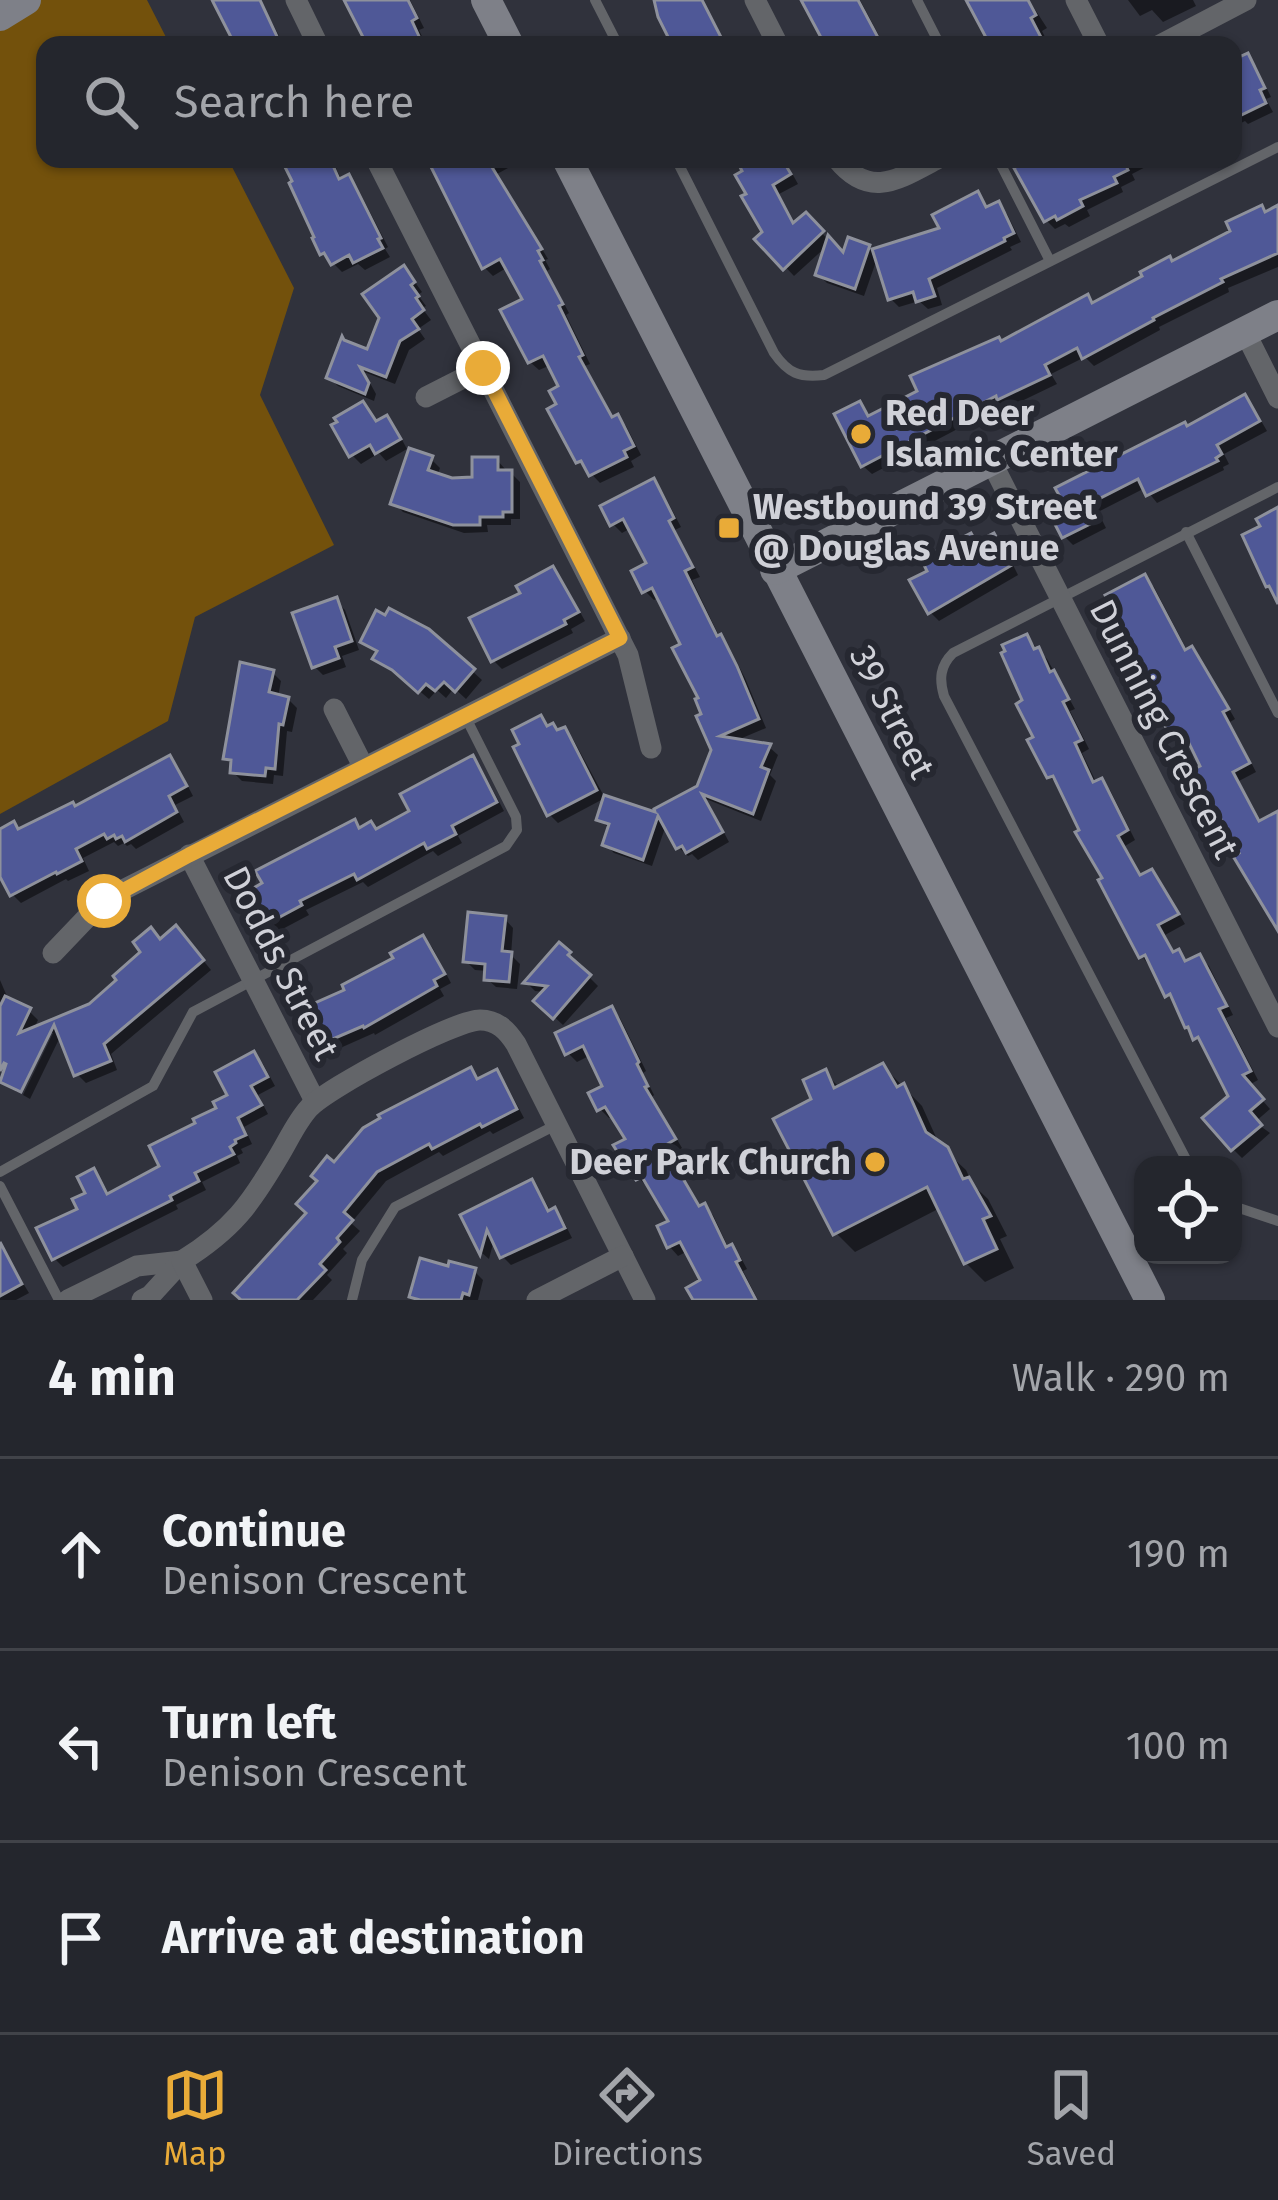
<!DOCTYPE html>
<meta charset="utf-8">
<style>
body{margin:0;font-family:"Fira Sans",sans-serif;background:#303239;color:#f1f3f6}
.controls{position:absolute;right:36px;bottom:36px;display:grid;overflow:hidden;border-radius:24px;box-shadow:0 3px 9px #0004}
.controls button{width:108px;height:108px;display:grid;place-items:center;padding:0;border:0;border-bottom:3px solid #414349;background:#24262d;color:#f1f3f6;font:60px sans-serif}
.stop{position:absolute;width:36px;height:36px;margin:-27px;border:9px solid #e9ab38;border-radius:50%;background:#fff}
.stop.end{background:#e9ab38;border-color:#fff;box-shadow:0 3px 12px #0008}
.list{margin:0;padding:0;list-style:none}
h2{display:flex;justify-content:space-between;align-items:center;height:156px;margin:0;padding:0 48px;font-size:51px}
h2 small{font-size:39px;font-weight:400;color:#a3a5aa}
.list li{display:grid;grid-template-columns:78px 1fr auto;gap:36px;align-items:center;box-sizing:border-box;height:192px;padding:0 48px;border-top:3px solid #414349}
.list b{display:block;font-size:45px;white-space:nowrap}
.list p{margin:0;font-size:39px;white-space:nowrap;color:#a3a5aa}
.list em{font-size:39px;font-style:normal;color:#a3a5aa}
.icon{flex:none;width:66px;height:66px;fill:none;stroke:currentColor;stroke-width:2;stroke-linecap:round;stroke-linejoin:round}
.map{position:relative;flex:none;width:1278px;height:1300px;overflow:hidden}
.search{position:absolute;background:#24262d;box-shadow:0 3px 9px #0004;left:36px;right:36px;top:36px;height:132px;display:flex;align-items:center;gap:30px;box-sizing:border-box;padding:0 42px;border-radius:24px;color:#a3a5aa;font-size:45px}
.sheet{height:732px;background:#24262d}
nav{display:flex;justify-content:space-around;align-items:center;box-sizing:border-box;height:168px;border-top:3px solid #414349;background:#24262d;font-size:33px;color:#a3a5aa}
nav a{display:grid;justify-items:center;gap:6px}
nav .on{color:#e9ab38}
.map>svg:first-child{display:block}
</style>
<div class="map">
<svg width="1278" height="1300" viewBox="0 0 1278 1300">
<rect width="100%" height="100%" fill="#30323c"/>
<!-- green -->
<polygon fill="#73510c" points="26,0 147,0 170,45 45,45 45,159 228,159 294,288 260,395 334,545 195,617 168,721 0,814 0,16"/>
<!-- shadow -->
<g fill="#0007">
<polygon points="210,0 260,0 284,45 232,45 228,38 234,36"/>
<polygon points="349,0 410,0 424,28 419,30 426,45 370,45"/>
<polygon points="804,0 860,0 884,45 827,45"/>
<polygon points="969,0 1029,0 1047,28 1042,31 1049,45 993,45"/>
<polygon points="1128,0 1193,0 1196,6 1163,22 1152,10 1140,16"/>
<polygon points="1247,57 1256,66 1271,97 1266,99 1273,112 1248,124 1245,121 1233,127 1233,64"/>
<polygon points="284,159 332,159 342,181 349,178 357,187 388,247 385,249 390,257 365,270 358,264 342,272 323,253"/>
<polygon points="430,159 503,159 508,168 497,174 548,259 545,260 550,269 547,271 569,313 566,315 590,364 585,366 614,419 617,417 626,426 641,455 631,461 634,467 600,483 579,461 560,405 562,388 551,365 539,370 530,362 526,300 508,267 493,276 484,267"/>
<polygon points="739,159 784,159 798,184 779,194 796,225 806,216 844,257 869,247 873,252 943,230 977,195 989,209 998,205 1007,214 1021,242 1010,247 1012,250 937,288 942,305 928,309 919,301 899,307 890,298 878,256 864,296 827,283 818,274 828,245 794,276 759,239 765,233"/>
<polygon points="1037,159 1161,159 1132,174 1135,180 1121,187 1123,192 1087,210 1090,216 1069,227 1065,224 1055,229 1046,220"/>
<polygon points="1278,209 1278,267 1228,288 1229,292 1159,327 1160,330 1094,366 1085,357 1051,374 1057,384 1009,407 1005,404 872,474 863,466 860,404 871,418 1087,298 1094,305"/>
<polygon points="412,278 422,292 418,295 426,306 422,308 431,320 418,329 425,339 409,350 395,384 364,372 376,394 374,401 338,386 329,377 369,353"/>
<polygon points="1244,398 1253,407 1267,431 1224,454 1229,464 1223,467 1224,470 1157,503 1145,488 1098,512 1106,528 1073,545 1065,537 1049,507"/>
<polygon points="363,404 378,424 387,419 395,427 407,449 386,461 379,453 361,464 352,455"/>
<polygon points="431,459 440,468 437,476 452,481 475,480 497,460 505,469 505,473 511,473 520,482 520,519 511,519 511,525 487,525 488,532 464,533 403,512 394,503"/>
<polygon points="653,482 662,491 681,527 675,530 700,577 692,580 720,638 729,647 745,678 766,728 735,741 769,747 778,755 770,775 776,781 761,821 706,799 729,842 698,860 692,854 688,856 679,848 666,825 652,866 614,853 605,844 610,829 599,819 606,799 662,817 700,788 714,750 684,645 660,597 654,600 645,591 650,565 631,528 622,533 613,524"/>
<polygon points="994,536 1003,545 1018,575 939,621 930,612 978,545"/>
<polygon points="552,569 561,578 585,621 571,629 573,633 502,669 493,660 524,594"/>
<polygon points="1145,578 1154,587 1188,652 1191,650 1200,659 1235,719 1230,722 1256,772 1239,781 1262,823 1278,819 1278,926 1190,739 1182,744 1173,735"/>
<polygon points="336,601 345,610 359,650 342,656 346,667 323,675 314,666"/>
<polygon points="428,631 482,680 466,699 454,688 446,698 437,690 429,699 404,678 385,667 376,658 379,653 364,641"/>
<polygon points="1027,637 1047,659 1075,709 1070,711 1089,749 1082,753 1097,784 1102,781 1110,790 1135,840 1125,846 1143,877 1152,873 1160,882 1185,924 1165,935 1175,954 1178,952 1188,963 1200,958 1209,966 1233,1015 1226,1018 1258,1080 1249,1085 1270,1109 1255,1122 1270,1133 1242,1158 1233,1149 1232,1096 1205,1047 1196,1038 1176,1004 1142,956 1083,831 1059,785 1050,777 1026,702"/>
<polygon points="272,672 281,681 278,697 288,699 297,708 292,732 287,731 283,776 274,775 273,784 242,781 233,772 233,765 226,758"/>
<polygon points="541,719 550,728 559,733 564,730 573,739 605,798 558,823 549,814"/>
<polygon points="170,758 178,767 193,796 175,805 184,822 136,849 131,844 127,846 124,843 118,846 114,842 83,858 89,871 68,881 66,879 21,903 12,894 0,858 0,839 76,809"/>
<polygon points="473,759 481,768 504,811 458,836 462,843 438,856 433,851 368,887 363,882 306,910 309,915 275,933 266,925 249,894 354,823 361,830 378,832 413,813"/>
<polygon points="505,919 513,928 511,955 520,964 517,989 496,987 487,979 488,971 475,970 466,961"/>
<polygon points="185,938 211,970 111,1054 117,1070 86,1083 77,1074 61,1035 30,1099 23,1095 53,1033 46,1033 17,1092 2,1080 8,1067 0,1063 0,1013 5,1002 0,1004 0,980 9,1001 29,1011 38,1020 33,1030 91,1006 161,942"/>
<polygon points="423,939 432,947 451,983 440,989 444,996 375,1035 374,1033 338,1049 335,1046 325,1051 316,1042 349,992"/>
<polygon points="559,947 598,986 563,1025 537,1001 545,992 535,991 527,983"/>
<polygon points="612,1010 620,1018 646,1071 643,1073 654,1095 652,1097 682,1148 670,1155 701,1208 704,1207 713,1215 729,1249 740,1256 747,1269 743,1271 758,1300 696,1300 690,1289 704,1282 688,1251 678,1256 670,1247 672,1222 650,1185 647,1187 639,1178 629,1140 614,1115 609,1118 600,1109 606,1088 591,1055 577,1062 568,1053"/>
<polygon points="254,1055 263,1064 275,1086 258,1095 268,1114 244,1127 252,1144 241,1149 243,1153 237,1156 240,1163 202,1182 206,1190 176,1205 178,1209 63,1267 54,1258 89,1194 93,1172 102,1181 110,1196 163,1168 231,1096"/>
<polygon points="883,1066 922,1106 940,1146 966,1170 973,1185 988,1199 1007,1236 1000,1239 1014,1268 985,1282 966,1263 940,1208 855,1252 836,1233 814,1101 825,1073 840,1088"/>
<polygon points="470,1070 481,1081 496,1073 505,1082 524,1118 493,1134 490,1131 443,1156 439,1152 386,1181 351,1223 360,1231 343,1249 347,1253 327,1275 332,1280 313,1300 245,1300 237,1292 310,1214 334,1166"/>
<polygon points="532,1183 540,1192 551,1212 554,1211 563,1220 572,1238 511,1265 502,1256 494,1240 489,1259 482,1253 464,1216"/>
<polygon points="0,1245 29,1293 16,1300 0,1300"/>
<polygon points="474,1271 483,1280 478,1300 417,1300 413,1296"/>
</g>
<!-- building -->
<g fill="#4f5897" stroke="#8e919c" stroke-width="3">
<polygon points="212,0 260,0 281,45 235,45"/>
<polygon points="344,0 408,0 417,18 412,21 423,45 367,45"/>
<polygon points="654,0 702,0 725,45 672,45 658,17"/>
<polygon points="801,0 858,0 882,45 825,45"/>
<polygon points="966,0 1028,0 1036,15 1031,18 1045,45 990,45"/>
<polygon points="1248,53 1265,88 1260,90 1266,103 1233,119 1233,60"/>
<polygon points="281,159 330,159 339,179 349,174 381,238 378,239 383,248 353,263 349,255 331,265 324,253 320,255 312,238 314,237 289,183 292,181"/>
<polygon points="427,159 487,159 542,249 538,251 543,260 540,261 563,304 559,306 583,355 579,357 612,417 618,414 634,446 624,451 627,457 589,476 581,461 576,463 547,409 556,404 549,391 558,386 543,356 528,363 500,310 522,299 500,259 482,269"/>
<polygon points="736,159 782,159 791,174 773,185 793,223 806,212 824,231 783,270 754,239 762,232 741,196 746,194 735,175 742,171"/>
<polygon points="1031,159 1123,159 1128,170 1114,177 1117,183 1080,200 1083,206 1057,220 1055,216 1044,222 1014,168"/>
<polygon points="978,191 986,207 999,201 1014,233 1004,238 1005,241 929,279 935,296 916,302 913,292 888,300 872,249 939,228 932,215"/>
<polygon points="1262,205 1265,212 1278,205 1278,253 1221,279 1223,282 1153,318 1154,320 1082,359 1077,348 1045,365 1050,375 997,400 996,396 861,467 834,414 860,401 868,416 917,391 910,376 999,337 1001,341 1088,294 1092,303 1142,276 1140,272 1170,256 1172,261 1230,231 1226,222"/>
<polygon points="828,235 843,252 848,237 870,245 855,289 815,275"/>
<polygon points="404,265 415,282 411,285 419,296 416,298 424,310 412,319 419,329 400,341 386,377 360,367 369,383 365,394 326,378 342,336 344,340 367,349 379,318 362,294"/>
<polygon points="1245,394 1260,421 1217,445 1222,454 1216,458 1218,461 1146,496 1138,479 1091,503 1100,519 1062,538 1045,505 1060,497 1055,488 1185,422 1187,426"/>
<polygon points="363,401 376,421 387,415 401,439 375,454 370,445 349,457 331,425 337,422 334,418"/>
<polygon points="409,448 433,456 428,470 452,478 472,477 472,457 498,457 498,470 512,470 512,512 503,512 503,517 480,517 480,525 453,525 390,504"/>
<polygon points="654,478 674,518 669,521 693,567 685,571 717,636 721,634 737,666 759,719 720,736 771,744 761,767 769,770 753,814 702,794 723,832 686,853 682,846 676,849 658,816 643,860 602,845 609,824 596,820 604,795 655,812 654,809 697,786 711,750 696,716 701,714 695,699 698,698 672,648 680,644 652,588 642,593 631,571 646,563 623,519 610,526 600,506"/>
<polygon points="1278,507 1278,604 1269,586 1266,587 1242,535 1260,526 1256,519"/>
<polygon points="971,533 976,542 994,533 1012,565 928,614 909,580 927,571 921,559"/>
<polygon points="553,566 579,612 564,620 566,624 491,662 469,618 520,593 516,586"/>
<polygon points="1145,574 1185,650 1192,646 1229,709 1223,712 1250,763 1233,772 1259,821 1278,811 1278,931 1233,856 1239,853 1194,769 1200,766 1183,731 1171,737 1161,718 1166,715 1108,609 1112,608 1105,595"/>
<polygon points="337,597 352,641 335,647 339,658 312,668 292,613"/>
<polygon points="389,608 429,629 475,669 455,692 444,682 435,691 426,684 418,693 392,670 372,659 377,651 360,642 376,610 385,615"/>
<polygon points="1027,634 1034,649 1039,647 1050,672 1054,670 1069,699 1063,702 1082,740 1075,743 1093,782 1102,778 1128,830 1118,836 1140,875 1152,869 1179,914 1158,925 1173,952 1179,949 1185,961 1200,954 1227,1006 1219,1009 1251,1071 1243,1075 1264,1099 1250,1111 1262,1125 1231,1151 1202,1118 1228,1096 1198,1037 1193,1040 1188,1027 1185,1028 1170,994 1165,997 1145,955 1139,958 1098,880 1102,878 1075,832 1079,830 1053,776 1047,778 1027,740 1033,737 1016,704 1022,700 1001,653 1005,651 1002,645"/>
<polygon points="240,662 274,670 269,692 289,697 283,725 279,724 275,769 266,768 265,776 230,773 231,760 223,759"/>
<polygon points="541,715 547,726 553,723 557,730 565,727 597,790 547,816 513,747 519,744 512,730"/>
<polygon points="170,755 187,786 169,796 177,812 125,842 122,836 116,839 114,835 107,839 104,834 76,849 82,861 57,874 56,872 10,896 0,877 0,829 14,821 18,829 73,802 75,806"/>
<polygon points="473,755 497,802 452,826 456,834 427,849 424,843 357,880 354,874 300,901 302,905 263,926 245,893 262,883 255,871 355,819 359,828 371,821 376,829 409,811 400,794"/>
<polygon points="468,912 506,916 502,951 512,952 509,982 484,980 485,964 463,962"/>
<polygon points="176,925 204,960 104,1044 111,1061 74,1076 54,1025 21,1092 0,1082 6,1064 4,1063 0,1071 0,1006 5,996 31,1008 19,1033 89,1004 116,980 113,976 140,952 133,942 151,927 160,939"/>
<polygon points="423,935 445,974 434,980 437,986 364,1028 363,1026 326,1042 325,1039 314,1044 299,1010 344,990 342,985 393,958 390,953"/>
<polygon points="559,942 571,952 568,955 591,975 553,1019 533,1001 547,986 523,983"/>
<polygon points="612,1006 639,1062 637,1064 648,1086 645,1087 676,1139 664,1146 699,1206 705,1203 726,1247 732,1244 740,1260 736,1262 756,1300 693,1300 686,1288 700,1280 680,1242 667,1248 657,1226 668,1221 642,1177 636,1180 613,1145 625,1139 605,1107 597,1111 588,1093 602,1086 583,1046 565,1055 555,1033"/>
<polygon points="254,1051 268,1077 251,1086 262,1105 238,1118 246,1135 235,1140 236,1143 230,1147 234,1154 195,1173 199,1181 170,1196 172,1200 52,1260 36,1228 77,1209 72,1199 85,1193 77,1177 94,1168 107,1194 159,1166 149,1146 195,1123 193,1119 216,1108 213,1102 227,1095 215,1072"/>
<polygon points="883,1063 897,1087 904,1083 926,1132 948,1147 963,1179 969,1177 991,1216 983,1219 997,1249 964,1264 927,1187 833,1235 773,1119 811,1099 803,1080 826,1069 834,1088"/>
<polygon points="471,1067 477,1079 497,1069 517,1109 482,1127 480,1124 432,1149 429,1144 377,1172 344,1212 353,1220 337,1238 340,1242 320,1264 326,1270 297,1300 241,1300 233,1293 306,1213 296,1204 317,1181 311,1176 327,1156 334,1162 363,1128 380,1118 378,1115"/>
<polygon points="532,1179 548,1211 555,1207 565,1228 500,1258 487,1230 480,1255 460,1215"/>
<polygon points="0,1242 22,1284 0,1296"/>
<polygon points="420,1258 448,1266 449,1261 476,1268 469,1295 463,1293 461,1300 420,1300 409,1297"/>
</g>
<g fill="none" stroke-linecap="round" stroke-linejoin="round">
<!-- lane -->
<g stroke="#636569" stroke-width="10">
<polyline points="595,0 618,45"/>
<polyline points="917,0 940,45"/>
<path d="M676,159L774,353C788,373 799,378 824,375L1278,147"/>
<polyline points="998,159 1050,261"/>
<polyline points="1186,532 1278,713"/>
<path d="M1189,1165L944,696C939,679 940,666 953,653L1278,487"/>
<polyline points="0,1172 153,1086 193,1012 506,846 517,830 516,817 465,716"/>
<polyline points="0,1186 59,1300"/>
<polyline points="1233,1206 1278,1221"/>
<polyline points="352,1300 362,1260 395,1207 556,1125"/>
</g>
<!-- street -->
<g stroke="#636569" stroke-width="21">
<polyline points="296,0 318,45"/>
<polyline points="755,0 778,45"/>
<polyline points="1076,0 1099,45"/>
<polyline points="1160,45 1246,0"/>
<polyline points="376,159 628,655 651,748"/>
<path d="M837,159C870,200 899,179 937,159"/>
<polyline points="1245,332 1278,398"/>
<polyline points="426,397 483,368"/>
<polyline points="991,461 1278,1027"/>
<polyline points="334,709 363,766"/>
<polyline points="189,855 315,1101"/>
<polyline points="53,953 95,909 115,894 620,638"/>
<polyline points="68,1300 137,1266 182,1261"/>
<polyline points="142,1300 150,1296 182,1261"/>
<path d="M202,1300L182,1261C233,1229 250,1205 280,1154C289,1139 297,1121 309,1108C327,1088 455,1020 480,1020C497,1020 507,1030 516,1044L645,1300"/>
<polyline points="537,1300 623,1256"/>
</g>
<!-- secondary -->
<g stroke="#7e8088" stroke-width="30">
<polyline points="486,0 509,45"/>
<polyline points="0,16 26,0"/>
<polyline points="567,159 1150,1300"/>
<polyline points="775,570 1278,315"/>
</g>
</g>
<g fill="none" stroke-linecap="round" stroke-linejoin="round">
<!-- route -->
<polyline stroke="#e9ab38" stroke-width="15" points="104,901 189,855 620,638 483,368"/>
</g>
<!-- markers -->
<g fill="#e9ab38" stroke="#262831" stroke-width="4.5">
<circle cx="861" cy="434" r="12"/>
<rect x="717" y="516" width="24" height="24" rx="6"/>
<circle cx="875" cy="1162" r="12"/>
</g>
<g text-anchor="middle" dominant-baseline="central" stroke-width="12" stroke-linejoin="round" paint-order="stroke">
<!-- poi labels -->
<g font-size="36" font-weight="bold" fill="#d0d1d8" stroke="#262831" text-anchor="start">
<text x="885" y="413">Red Deer<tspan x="885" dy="41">Islamic Center</tspan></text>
<text x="753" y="507">Westbound 39 Street<tspan x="753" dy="41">@ Douglas Avenue</tspan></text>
<text x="851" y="1162" text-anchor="end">Deer Park Church</text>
</g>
<!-- street labels -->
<g font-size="36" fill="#d0d1d8" stroke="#262831">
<text transform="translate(892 712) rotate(63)">39 Street</text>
<text transform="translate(1164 729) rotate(63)">Dunning Crescent</text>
<text transform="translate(281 963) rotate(63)">Dodds Street</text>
</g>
</g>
</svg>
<div class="controls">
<button><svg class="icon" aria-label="locate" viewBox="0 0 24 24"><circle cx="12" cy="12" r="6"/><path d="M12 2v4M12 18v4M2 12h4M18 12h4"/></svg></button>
</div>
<div class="stop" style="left:104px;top:901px"></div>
<div class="stop end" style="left:483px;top:368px"></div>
<div class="search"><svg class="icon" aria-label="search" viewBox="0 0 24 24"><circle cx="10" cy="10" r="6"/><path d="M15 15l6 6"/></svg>Search here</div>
</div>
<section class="sheet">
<h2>4 min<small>Walk · 290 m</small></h2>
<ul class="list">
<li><svg class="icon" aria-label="ahead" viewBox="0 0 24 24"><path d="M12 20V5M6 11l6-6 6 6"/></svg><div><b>Continue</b><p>Denison Crescent</p></div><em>190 m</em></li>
<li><svg class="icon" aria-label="left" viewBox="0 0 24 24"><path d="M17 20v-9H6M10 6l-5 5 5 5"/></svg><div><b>Turn left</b><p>Denison Crescent</p></div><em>100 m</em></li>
<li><svg class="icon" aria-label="arrive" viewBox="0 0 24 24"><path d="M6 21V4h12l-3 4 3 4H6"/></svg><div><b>Arrive at destination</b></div></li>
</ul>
</section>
<nav>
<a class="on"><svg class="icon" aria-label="map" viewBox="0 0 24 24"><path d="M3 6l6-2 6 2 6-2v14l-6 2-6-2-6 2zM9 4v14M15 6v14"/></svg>Map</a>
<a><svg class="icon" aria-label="directions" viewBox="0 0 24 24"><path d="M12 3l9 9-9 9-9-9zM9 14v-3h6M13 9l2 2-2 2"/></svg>Directions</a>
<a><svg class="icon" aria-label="saved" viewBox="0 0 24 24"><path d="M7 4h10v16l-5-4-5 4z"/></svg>Saved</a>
</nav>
